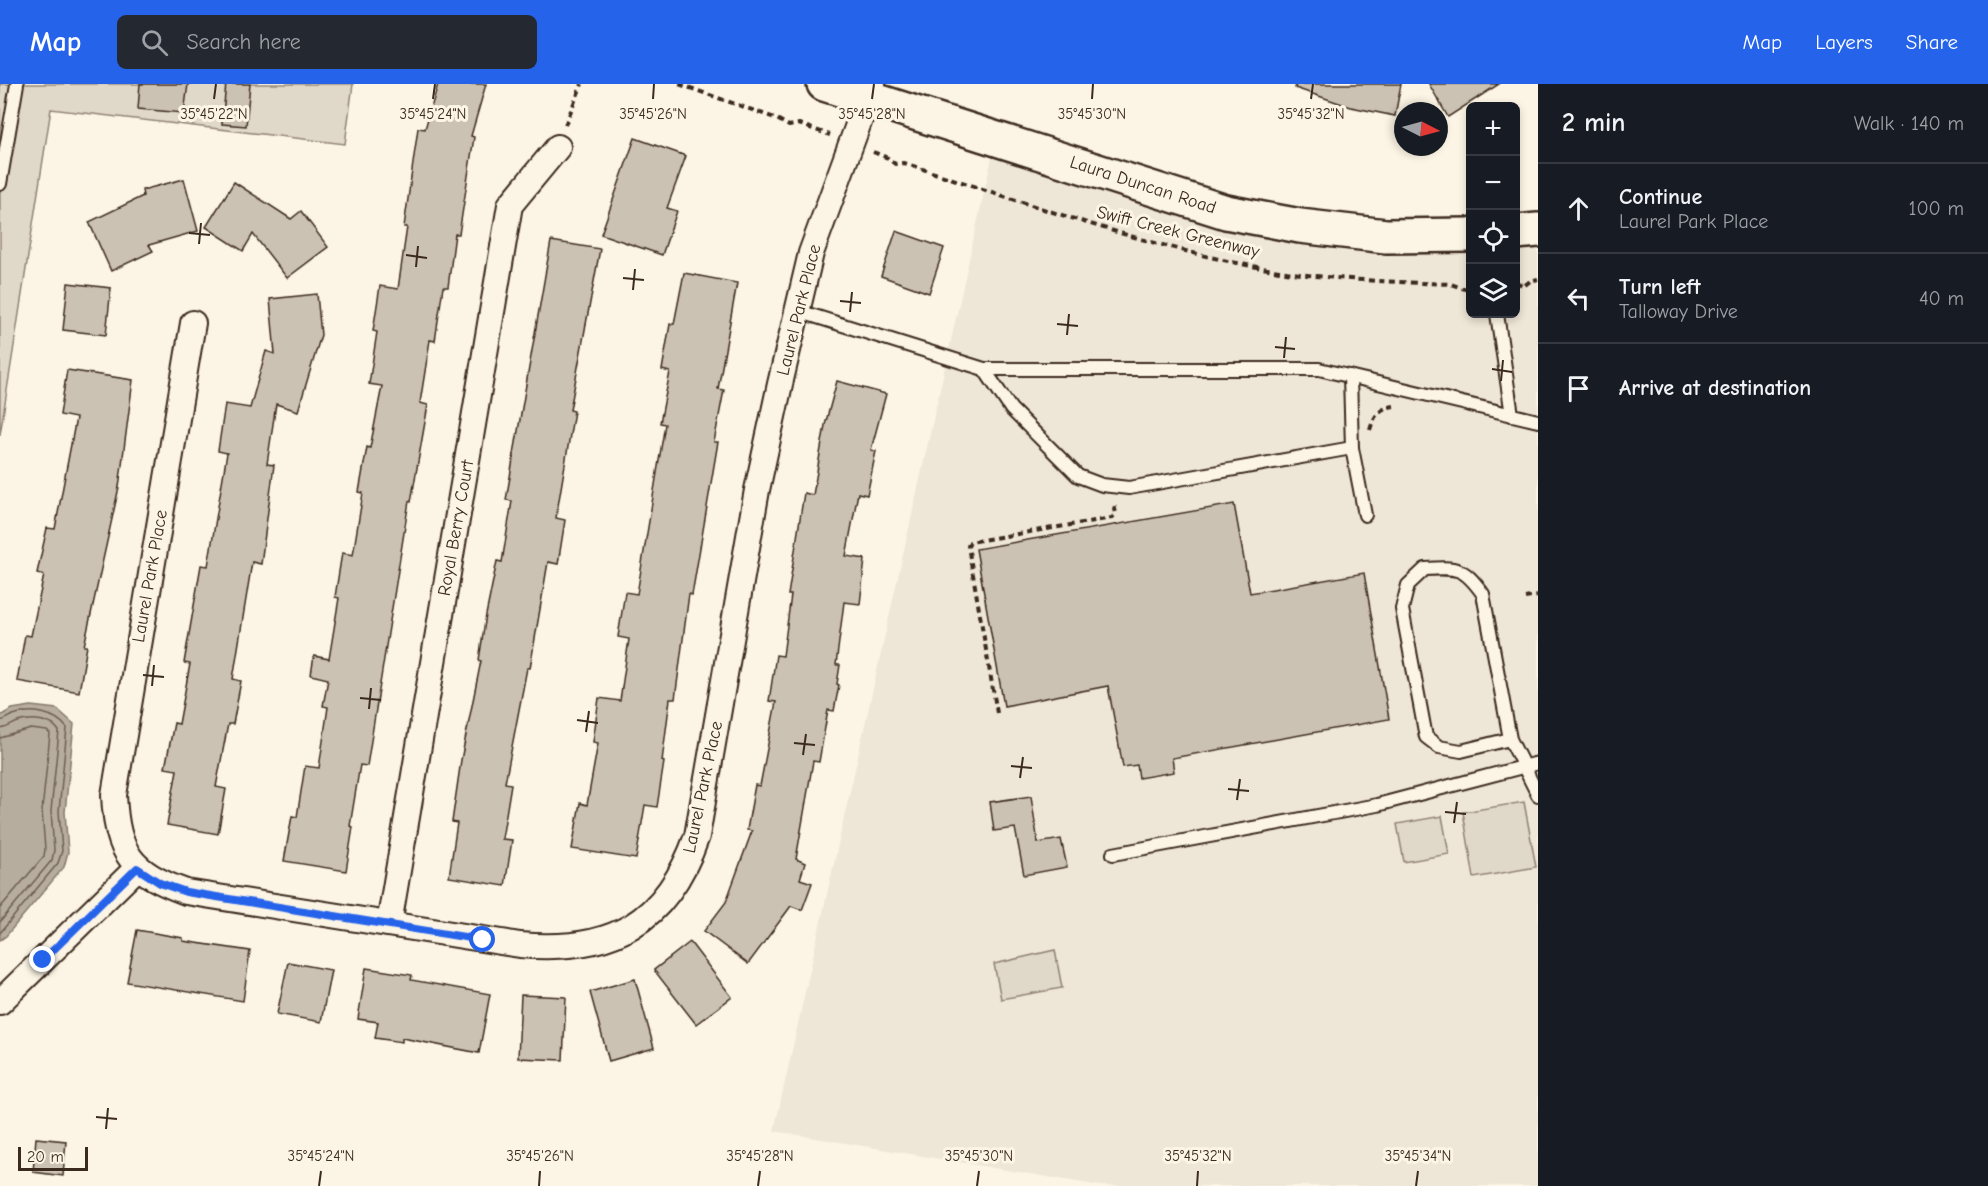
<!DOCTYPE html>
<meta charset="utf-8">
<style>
body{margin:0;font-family:"Comic Neue",sans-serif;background:#242831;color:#f1f3f6}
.controls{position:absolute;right:18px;top:18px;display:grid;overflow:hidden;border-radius:9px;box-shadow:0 3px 9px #0003}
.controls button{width:54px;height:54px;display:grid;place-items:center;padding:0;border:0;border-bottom:2px solid #363941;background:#171b24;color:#f1f3f6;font:30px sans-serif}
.compass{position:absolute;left:1394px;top:18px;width:54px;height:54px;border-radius:50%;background:#171b24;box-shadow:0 3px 9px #0003;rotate:96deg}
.scale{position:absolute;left:18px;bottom:15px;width:70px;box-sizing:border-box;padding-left:6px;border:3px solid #3b2a1e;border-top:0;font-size:16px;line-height:21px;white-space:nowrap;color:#3b2a1e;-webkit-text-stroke:4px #fcf5e5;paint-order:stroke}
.stop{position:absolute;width:18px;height:18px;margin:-14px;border:4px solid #2563eb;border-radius:50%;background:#fff}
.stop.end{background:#2563eb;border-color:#fff;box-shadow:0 2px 6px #0008}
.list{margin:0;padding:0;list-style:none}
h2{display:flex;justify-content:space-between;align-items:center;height:78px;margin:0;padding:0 24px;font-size:26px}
h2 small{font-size:20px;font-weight:400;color:#9ea1a6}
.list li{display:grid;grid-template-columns:39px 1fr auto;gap:18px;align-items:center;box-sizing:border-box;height:90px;padding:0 24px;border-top:2px solid #363941}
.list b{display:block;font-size:22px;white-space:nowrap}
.list p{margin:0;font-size:20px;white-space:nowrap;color:#9ea1a6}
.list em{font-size:20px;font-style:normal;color:#9ea1a6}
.icon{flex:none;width:33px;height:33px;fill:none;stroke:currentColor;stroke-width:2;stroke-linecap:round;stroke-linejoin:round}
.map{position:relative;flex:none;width:1538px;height:1102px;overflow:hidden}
header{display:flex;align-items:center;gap:36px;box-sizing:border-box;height:84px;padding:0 30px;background:#2563eb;color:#fff}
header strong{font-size:28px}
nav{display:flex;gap:33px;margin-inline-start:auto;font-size:21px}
.search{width:420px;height:54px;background:#242831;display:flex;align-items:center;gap:15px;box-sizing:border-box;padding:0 21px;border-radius:9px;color:#9ea1a6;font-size:22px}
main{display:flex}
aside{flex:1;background:#171b24}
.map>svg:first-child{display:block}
</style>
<header>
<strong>Map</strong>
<div class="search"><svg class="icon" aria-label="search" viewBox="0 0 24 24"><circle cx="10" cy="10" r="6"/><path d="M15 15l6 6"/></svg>Search here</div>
<nav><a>Map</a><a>Layers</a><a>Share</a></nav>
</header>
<main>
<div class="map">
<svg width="1538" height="1102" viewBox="0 0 1538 1102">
<rect width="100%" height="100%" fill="#fcf5e5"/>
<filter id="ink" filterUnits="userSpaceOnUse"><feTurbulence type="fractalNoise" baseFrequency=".0167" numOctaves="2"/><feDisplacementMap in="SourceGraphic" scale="12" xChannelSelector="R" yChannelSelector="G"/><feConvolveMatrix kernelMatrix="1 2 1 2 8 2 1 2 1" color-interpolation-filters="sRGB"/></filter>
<g filter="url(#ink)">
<!-- built -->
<polygon fill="#eee6d6" points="996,55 1226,128 1470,151 1470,230 1516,230 1516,148 1538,146 1538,1102 1101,1102 774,1047"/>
<!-- green -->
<g fill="#e0d8c8" stroke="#8e8173" stroke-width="1.5">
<polygon points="0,0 353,0 345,60 51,25 0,351"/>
<polygon points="1524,718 1536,783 1474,794 1463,728"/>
<polygon points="1442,732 1449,770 1404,778 1397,740"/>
<polygon points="1055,866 1062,904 1001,915 994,880"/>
</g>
<!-- water -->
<polygon fill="#b7ad9e" stroke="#85796b" stroke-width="1.5" points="31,622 57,625 74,640 65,728 68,768 64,783 6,852 0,856 0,632 12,625"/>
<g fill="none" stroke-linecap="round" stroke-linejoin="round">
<!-- shore -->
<g stroke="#6d5e51" stroke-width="1.5">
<path d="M0,637C6,636 8,634 13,631C32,624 56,629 67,644L59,727L62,767L58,779L0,849"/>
<path d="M0,645C8,644 12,640 18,638C32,634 51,635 59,647L51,727L54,766L52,776L0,838"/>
<polyline points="0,654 31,645 47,647 50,650 42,727 45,765 44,772 0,824"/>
</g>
</g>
<!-- building -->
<g fill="#ccc2b3" stroke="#3b2a1e" stroke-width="1.5">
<polygon points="140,0 188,0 184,29 138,25"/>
<polygon points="226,0 250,0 246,42 222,40"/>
<polygon points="438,0 486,0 471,52 474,53 459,150 455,150 448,203 443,203 435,257 430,256 420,319 428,321 411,418 409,417 367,682 360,681 350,742 353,743 346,787 284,777 292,732 297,733 305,682 319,684 328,623 323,622 328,595 311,591 314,572 329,575 339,514 335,513 342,469 353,471 363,409 359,408 367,363 370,364 382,302 369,300 377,248 373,247 380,202 398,205 407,143 404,143 418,44 425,45"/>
<polygon points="1296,0 1401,0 1395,32 1351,23 1295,4"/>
<polygon points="1429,0 1499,0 1448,33"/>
<polygon points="635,54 686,72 667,124 677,127 662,171 601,150"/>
<polygon points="184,95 198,147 149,161 153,167 111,187 89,138 143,112 142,106"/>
<polygon points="234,98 291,135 301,127 328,163 287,194 253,150 243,167 206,143"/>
<polygon points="896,147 944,164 929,209 881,192"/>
<polygon points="551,157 600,165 570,326 574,327 556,434 565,436 558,480 548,478 530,584 527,584 505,699 511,700 502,755 512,756 505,802 449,793 457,739 452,738 461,676 481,577 479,576 486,531 497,477 502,478 512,417 506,416"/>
<polygon points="684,189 737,199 718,305 724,306 714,358 718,358 692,511 689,510 675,615 670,615 662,677 664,678 657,723 645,721 636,775 572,765 580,719 587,721 598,659 593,658 599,614 620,617 629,555 618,553 625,508 637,510 665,340 660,339 670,288 662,286 670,240 674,240"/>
<polygon points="68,199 111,204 106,251 63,246"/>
<polygon points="317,210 321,251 298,327 276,320 267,380 274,381 261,480 252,478 233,595 241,597 233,640 228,640 216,703 226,705 218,750 167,741 177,686 165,684 174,639 179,640 190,580 184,579 201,481 208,482 227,369 218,367 225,320 250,324 266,267 275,270 270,215"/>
<polygon points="67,286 133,296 119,403 84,562 87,562 79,608 17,597 25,551 31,552 44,491 37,489 47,444 55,445 76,334 60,331"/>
<polygon points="837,297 886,310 871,366 876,367 867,411 858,409 846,472 865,475 860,520 844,518 836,581 840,581 837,600 839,601 834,627 828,626 819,678 813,677 796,775 805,779 800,795 812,799 802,826 791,822 748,880 704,847 726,818 752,747 747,746 755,701 760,702 776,618 769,617 776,571 783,572 791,511 788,511 804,409 813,411 825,341"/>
<polygon points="1234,420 1250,509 1364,489 1389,635 1172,674 1174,688 1139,694 1137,681 1123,683 1108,602 1004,622 976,465"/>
<polygon points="1031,712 1038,759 1061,755 1067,783 1024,791 1015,744 994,747 990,718"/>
<polygon points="137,846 183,854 183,857 250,867 243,917 127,898"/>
<polygon points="690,858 732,913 696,940 654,886"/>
<polygon points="288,878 331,886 321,938 277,930"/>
<polygon points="366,884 412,891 411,896 490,910 479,969 402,954 402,958 375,954 378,938 358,935"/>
<polygon points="635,895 654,964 609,977 590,908"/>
<polygon points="521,911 566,913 563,976 518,974"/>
<polygon points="36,1054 66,1057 63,1092 33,1088"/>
</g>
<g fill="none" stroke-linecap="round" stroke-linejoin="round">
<defs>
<g id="lane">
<polyline points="0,100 17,0"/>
<polyline points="798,227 984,285 1319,285 1538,337"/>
<polyline points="1497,230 1512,331"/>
<polyline points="984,285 1011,325 1078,392 1102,401 1129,404 1352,364"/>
<polyline points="1350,292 1352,364 1365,431"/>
<path d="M1510,655L1461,667L1439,663L1426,653L1402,525L1408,501L1425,485C1457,483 1464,483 1483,510L1510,655L1538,711"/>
<polyline points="1113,770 1377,721 1538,679"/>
</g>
<g id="street">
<path d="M193,239L114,711C117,770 131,788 186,808L520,861C611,869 666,840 697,752L757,406L780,300L811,169L873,0"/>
<polyline points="389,840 510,121 558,63"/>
<polyline points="0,918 137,784"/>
</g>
<g id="secondary">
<polyline points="824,0 1226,128 1300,142 1386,152 1470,151"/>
<polyline points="1516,148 1538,146"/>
</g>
</defs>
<!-- lane casing -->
<use href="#lane" stroke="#3b2a1e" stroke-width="16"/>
<!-- street casing -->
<use href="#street" stroke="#3b2a1e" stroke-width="28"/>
<!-- secondary casing -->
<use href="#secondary" stroke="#3b2a1e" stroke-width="38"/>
<!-- path -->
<g stroke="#3b2a1e" stroke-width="4" stroke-dasharray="6 4.5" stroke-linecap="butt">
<polyline points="679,0 775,34 789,42 799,40 830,51"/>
<polyline points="565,41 582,0"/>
<path d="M873,68L888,74L895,80L904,79C1028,119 1150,165 1279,187C1336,196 1393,198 1451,200L1468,206L1470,203"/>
<polyline points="1516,198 1524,202 1530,197 1538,195"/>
<path d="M1370,346C1374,332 1379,324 1394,322"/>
<polyline points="1525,514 1538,512"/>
<polyline points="997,629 968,462 970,458 1112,434 1116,429 1114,421 1117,420"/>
</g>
<!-- lane -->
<use href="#lane" stroke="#fcf5e5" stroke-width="12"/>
<!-- street -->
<use href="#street" stroke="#fcf5e5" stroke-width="24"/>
<!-- secondary -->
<use href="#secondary" stroke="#fcf5e5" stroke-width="33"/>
</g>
</g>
<g fill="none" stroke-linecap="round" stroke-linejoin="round" filter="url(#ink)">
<!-- route -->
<polyline stroke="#2563eb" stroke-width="8" points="43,876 137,784 160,799 186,808 483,856"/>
</g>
<!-- ticks -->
<path fill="none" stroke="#3b2a1e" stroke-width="2" d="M214,15L216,0M433,15L435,0M653,15L654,0M872,15L874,0M1092,15L1093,0M1311,15L1313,0M189,149L210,151M199,160L201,139M406,171L427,174M416,183L418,162M623,194L644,196M633,206L635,185M840,217L861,219M850,228L852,208M1057,240L1078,242M1067,251L1069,230M1275,263L1295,265M1284,274L1286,253M1492,285L1512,288M1501,297L1503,276M143,591L164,593M152,602L154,581M360,614L381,616M369,625L371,604M577,636L598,639M586,648L589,627M794,659L815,661M803,671L806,650M1011,682L1032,684M1020,694L1023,673M1228,705L1249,707M1237,716L1240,695M1445,728L1466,730M1454,739L1457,718M96,1033L117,1035M106,1045L108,1024M319,1102L321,1087M539,1102L540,1087M758,1102L760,1087M977,1102L979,1087M1197,1102L1198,1087M1416,1102L1418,1087"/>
<g text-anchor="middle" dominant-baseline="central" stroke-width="6" stroke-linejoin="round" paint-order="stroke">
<!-- street labels -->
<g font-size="18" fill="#3b2a1e" stroke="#fcf5e5">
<text transform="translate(1143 101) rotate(18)">Laura Duncan Road</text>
<text transform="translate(1178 148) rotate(14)">Swift Creek Greenway</text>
<text transform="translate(799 226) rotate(-76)">Laurel Park Place</text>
<text transform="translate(456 444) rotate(-80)">Royal Berry Court</text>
<text transform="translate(150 492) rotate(-80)">Laurel Park Place</text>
<text transform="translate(703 703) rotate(-78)">Laurel Park Place</text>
</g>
</g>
<g font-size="15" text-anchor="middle" fill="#3b2a1e" stroke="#fcf5e5" stroke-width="6" stroke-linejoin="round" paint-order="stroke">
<text x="214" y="35">35°45'22"N</text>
<text x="433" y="35">35°45'24"N</text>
<text x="653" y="35">35°45'26"N</text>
<text x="872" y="35">35°45'28"N</text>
<text x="1092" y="35">35°45'30"N</text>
<text x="1311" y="35">35°45'32"N</text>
<text x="321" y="1077">35°45'24"N</text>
<text x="540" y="1077">35°45'26"N</text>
<text x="760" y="1077">35°45'28"N</text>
<text x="979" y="1077">35°45'30"N</text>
<text x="1198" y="1077">35°45'32"N</text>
<text x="1418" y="1077">35°45'34"N</text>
</g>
</svg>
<div class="controls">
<button>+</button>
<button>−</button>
<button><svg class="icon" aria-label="locate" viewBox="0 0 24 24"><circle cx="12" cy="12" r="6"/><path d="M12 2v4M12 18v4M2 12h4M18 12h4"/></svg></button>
<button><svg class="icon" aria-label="layers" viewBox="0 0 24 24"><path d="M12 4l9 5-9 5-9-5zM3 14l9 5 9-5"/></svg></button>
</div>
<svg class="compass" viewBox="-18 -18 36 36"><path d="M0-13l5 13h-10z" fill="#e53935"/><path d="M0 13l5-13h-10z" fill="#9ea1a6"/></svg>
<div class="scale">20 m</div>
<div class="stop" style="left:483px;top:856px"></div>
<div class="stop end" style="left:43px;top:876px"></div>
</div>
<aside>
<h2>2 min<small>Walk · 140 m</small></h2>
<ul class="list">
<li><svg class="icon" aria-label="ahead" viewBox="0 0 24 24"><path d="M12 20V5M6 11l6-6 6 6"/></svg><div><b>Continue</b><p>Laurel Park Place</p></div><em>100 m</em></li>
<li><svg class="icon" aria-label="left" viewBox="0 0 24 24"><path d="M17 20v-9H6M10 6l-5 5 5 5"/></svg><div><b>Turn left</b><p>Talloway Drive</p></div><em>40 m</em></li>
<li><svg class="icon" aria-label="arrive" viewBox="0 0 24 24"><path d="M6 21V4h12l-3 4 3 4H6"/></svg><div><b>Arrive at destination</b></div></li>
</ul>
</aside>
</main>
